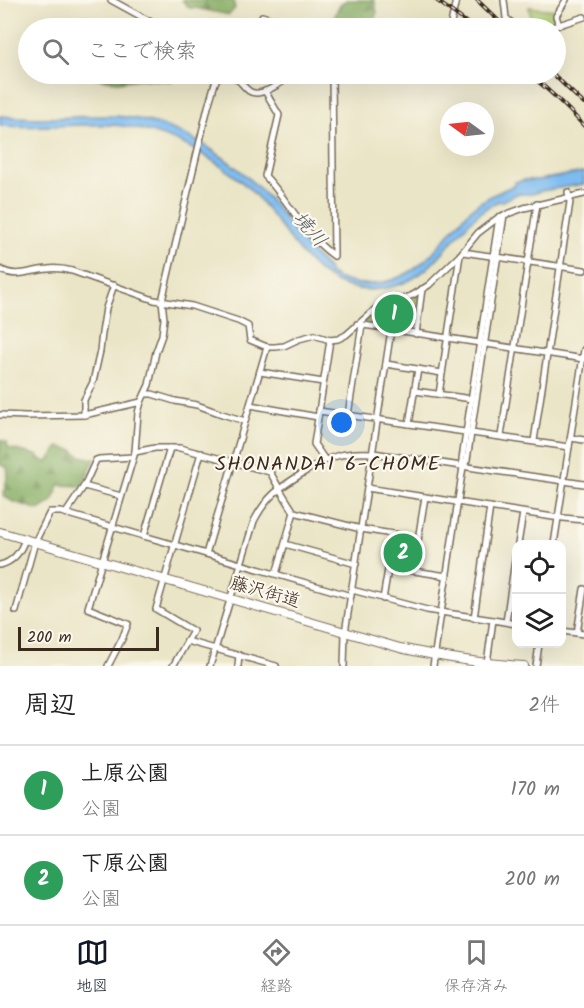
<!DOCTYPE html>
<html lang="ja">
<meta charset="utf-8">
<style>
body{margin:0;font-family:Kalam,"Klee One",sans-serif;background:#f2f2f2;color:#222}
.controls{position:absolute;right:18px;bottom:18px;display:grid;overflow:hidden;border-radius:12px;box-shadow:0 6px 24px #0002}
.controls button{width:54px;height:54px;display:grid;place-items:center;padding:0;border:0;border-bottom:2px solid #e0e0e0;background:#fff;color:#222;font:30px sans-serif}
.compass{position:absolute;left:440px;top:102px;width:54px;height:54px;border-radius:50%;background:#fff;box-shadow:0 6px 24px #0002;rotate:285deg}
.scale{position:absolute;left:18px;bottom:15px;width:141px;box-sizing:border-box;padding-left:6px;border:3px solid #3b2a1e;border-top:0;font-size:16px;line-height:21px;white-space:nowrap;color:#3b2a1e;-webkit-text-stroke:4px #fbf7ec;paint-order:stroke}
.you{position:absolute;left:342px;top:423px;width:21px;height:21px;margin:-15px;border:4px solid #fff;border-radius:50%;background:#1a73e8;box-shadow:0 0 0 9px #1a73e833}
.badge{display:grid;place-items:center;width:39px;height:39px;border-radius:50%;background:#111827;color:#fff;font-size:20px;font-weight:700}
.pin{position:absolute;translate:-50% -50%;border:3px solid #fff;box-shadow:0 2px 6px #0006}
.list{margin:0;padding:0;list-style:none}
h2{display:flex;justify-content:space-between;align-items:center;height:78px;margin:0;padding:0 24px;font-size:26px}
h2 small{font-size:20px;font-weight:400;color:#767676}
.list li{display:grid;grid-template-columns:39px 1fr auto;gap:18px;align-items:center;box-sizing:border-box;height:90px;padding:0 24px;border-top:2px solid #e0e0e0}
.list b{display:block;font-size:22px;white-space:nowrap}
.list p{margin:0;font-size:20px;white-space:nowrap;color:#767676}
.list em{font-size:20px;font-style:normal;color:#767676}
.icon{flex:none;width:33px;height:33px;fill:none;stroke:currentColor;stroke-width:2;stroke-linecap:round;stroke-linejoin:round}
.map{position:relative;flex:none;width:584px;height:666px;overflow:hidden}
.search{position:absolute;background:#fff;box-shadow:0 6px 24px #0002;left:18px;right:18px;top:18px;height:66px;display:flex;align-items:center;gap:15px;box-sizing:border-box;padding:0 21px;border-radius:33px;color:#767676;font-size:22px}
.sheet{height:258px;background:#fff}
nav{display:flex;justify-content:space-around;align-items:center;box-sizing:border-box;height:84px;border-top:2px solid #e0e0e0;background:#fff;font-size:16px;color:#767676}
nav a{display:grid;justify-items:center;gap:3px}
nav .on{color:#111827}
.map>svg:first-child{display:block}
</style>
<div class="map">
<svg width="584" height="666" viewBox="0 0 584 666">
<defs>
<pattern id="forest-firs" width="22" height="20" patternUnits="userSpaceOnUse" patternTransform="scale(1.5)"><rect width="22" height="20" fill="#86ad63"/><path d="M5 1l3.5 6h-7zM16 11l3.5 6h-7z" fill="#6f8d51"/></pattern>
<pattern id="park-crowns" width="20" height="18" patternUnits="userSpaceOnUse" patternTransform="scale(1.5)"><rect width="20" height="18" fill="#a9c971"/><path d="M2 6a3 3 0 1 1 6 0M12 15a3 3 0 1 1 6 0" fill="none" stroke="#8ba35c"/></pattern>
</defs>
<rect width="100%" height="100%" fill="#fbf7ec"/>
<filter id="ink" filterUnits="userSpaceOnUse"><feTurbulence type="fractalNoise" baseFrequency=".0167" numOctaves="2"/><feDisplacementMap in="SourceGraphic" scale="12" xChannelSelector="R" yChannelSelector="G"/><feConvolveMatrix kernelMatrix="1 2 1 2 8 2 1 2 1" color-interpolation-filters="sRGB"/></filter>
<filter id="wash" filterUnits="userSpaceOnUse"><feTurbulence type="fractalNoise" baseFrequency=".008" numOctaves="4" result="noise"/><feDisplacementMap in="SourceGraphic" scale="24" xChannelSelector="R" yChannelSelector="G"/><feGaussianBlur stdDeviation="1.35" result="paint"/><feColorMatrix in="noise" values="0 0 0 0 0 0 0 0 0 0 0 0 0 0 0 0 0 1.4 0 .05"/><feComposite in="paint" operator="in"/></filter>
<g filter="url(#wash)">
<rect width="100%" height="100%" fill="#eae5c6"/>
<!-- forest -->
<g fill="url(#forest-firs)" stroke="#606c40" stroke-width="1.5">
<polygon points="182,0 233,0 235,8 229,15 195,8 189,8"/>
<path d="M346,0H374L377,12L371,28H335C333,17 336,7 346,0Z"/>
<polygon points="75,74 181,74 171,81 139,79 118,82"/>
<polygon points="0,440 7,442 8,448 36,455 47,463 59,447 73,450 80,456 95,459 82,486 59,485 52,502 39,510 14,502 3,496 8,474 7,467 0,465"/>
</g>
<!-- park -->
<g fill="url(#park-crowns)" stroke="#727a48" stroke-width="1.5">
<polygon points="529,7 557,10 553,15 554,22 539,28 533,28"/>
<path d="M419,295L414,330L363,322C370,317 376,310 384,308C397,304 408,303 419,295Z"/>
<polygon points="396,538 414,540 415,542 412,567 410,568 392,565 391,564 395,539"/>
</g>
<!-- water -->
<path fill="#7dbbf0" stroke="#5c7287" stroke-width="1.5" d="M0,116C15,117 31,118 46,118C72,118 98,114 125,117C183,124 235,160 273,203C282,214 290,226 298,237L300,236L307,248L328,269L330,274C356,290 388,286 413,270C434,256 453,227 471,209C484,198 500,191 515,185V182L524,180H539L584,172V184L541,191L532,194H517L500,202L499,201C457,219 441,274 395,286C321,306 297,243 258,198C241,178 216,162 193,149C171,137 136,126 111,125C75,124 39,128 2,126L0,125Z"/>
</g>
<g filter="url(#ink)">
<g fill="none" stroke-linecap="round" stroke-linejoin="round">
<defs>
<g id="minor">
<polyline points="111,0 162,28"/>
<polyline points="504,0 506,18 518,28"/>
<polyline points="262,16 278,21 287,28"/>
<polyline points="559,25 556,16 566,0"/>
<polyline points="450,28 456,0"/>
<polyline points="549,28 584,17"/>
<path d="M226,74C240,77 240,84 249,91C260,99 284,81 293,74"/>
<path d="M265,91L279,115L265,176C289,201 305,236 334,256L332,74"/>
<polyline points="463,252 584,270"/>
<path d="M0,269C16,279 31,270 48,269C56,268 64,269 72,271L154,300L192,306L238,321L248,326L250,340L267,347H275L284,346L299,339L314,335L330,340L338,339L346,335L380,305L396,302L413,295L429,285L460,255L478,233L499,217L524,208L584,194"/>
<polyline points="357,324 584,359"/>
<polyline points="416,334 422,289"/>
<polyline points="386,364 442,373"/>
<polyline points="260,372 323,382"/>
<polyline points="415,391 472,399"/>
<polyline points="145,394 152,394 175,401 197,405 222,414 245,421"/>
<polyline points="439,394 460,255"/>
<polyline points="250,405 318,417"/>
<polyline points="319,411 569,447"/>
<polyline points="0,415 26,416 84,415 141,402"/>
<polyline points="84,415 84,400 93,382 100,351 102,333 106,308 114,285"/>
<polyline points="348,415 362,325"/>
<polyline points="409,424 418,369"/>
<polyline points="501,436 537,204"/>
<polyline points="571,438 584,440"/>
<polyline points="534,441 570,202 568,192"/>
<polyline points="135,452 155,448 180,448 270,472 279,488 294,512 361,529 418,538"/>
<polyline points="325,460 314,444 330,340"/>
<polyline points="464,465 467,460 504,215"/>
<polyline points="84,486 121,496"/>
<polyline points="367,488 553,517 584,520"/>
<polyline points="66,513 84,486 96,460 99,459 133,457"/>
<polyline points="144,536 170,448"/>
<polyline points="285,544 356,564"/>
<polyline points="518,544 523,513"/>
<polyline points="554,544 584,350"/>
<polyline points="206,554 267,347"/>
<path d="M0,565C13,562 21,551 25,539"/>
<polyline points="388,567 447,576"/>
<polyline points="413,571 425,497"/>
<polyline points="276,574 294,512"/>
<polyline points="352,590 427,610 493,620"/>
<polyline points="383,599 394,534"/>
<polyline points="16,611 35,542 50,512 61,512 351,596"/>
<polyline points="474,618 490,507"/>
<polyline points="506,622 516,553"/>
<polyline points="562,631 584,634"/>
<polyline points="577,633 584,589"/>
<polyline points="187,641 276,666"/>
<polyline points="487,663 493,620 516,624"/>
<polyline points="108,666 122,639 128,624 88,608 135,452 138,413 141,402 149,385 156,352 162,335 164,319 162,301 208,107 215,83 219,74"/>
<polyline points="173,666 193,631 156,609 201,453"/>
<path d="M210,666L254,521C267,496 279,488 303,473C328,457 342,451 373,453L584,484"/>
<polyline points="238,666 239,655"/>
<polyline points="344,666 345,633 391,330"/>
<polyline points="433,666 463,467 462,459 499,217"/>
<polyline points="536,666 539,644"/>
</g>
<path id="highway" d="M0,532L400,648C441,657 482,664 524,666"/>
</defs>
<!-- minor casing -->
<use href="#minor" stroke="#786b59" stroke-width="8"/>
<!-- highway casing -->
<use href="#highway" stroke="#786b59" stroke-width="10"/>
<!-- minor -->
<use href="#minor" stroke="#fff" stroke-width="5"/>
<!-- highway -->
<use href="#highway" stroke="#fff" stroke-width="8"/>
<defs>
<g id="rail">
<polyline points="436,0 474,28"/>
<polyline points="477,0 506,28"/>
<path d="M529,74C549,90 567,107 584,126"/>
<polyline points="553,74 584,104"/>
</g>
</defs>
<!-- rail casing -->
<use href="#rail" stroke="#3b2a1e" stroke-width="4"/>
<!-- rail -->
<use href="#rail" stroke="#fbf7ec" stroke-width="1.5" stroke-dasharray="4.5" stroke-linecap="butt"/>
</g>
</g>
<g text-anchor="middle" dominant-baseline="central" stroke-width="4.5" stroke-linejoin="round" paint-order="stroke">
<!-- street labels -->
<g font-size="18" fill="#3b2a1e" stroke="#fbf7ec">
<text transform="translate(265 593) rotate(16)">藤沢街道</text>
</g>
<!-- water labels -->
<g font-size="20" font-style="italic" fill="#4f565d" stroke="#fbf7ec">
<text transform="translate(309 230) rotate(49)">境川</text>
</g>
<!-- neighbourhood labels -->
<g font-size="20" letter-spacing="1.5" fill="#3b2a1e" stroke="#fbf7ec">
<text x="328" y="465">SHONANDAI 6-CHOME</text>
</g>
</g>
</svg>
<div class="controls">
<button><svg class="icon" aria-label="locate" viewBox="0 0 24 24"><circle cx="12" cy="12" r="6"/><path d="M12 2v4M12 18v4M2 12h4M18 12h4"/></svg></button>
<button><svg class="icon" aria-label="layers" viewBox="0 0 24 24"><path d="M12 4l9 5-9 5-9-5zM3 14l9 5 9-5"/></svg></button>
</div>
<svg class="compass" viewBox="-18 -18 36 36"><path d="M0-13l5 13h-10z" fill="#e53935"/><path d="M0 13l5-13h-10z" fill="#767676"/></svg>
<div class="scale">200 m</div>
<div class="you"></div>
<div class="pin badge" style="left:394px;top:314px;background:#2e9e5b">1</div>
<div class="pin badge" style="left:403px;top:553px;background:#2e9e5b">2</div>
<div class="search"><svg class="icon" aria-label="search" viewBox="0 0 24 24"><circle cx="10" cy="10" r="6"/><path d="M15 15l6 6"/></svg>ここで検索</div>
</div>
<section class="sheet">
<h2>周辺<small>2件</small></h2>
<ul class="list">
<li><span class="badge" style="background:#2e9e5b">1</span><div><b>上原公園</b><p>公園</p></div><em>170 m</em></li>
<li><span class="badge" style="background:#2e9e5b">2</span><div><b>下原公園</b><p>公園</p></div><em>200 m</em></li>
</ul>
</section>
<nav>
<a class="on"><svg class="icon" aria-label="map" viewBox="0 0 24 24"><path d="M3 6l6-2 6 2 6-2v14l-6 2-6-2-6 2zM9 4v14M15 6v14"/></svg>地図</a>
<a><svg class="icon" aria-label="directions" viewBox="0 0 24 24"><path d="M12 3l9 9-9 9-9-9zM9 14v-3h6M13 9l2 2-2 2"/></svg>経路</a>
<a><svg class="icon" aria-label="saved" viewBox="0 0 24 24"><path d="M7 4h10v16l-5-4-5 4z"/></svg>保存済み</a>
</nav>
